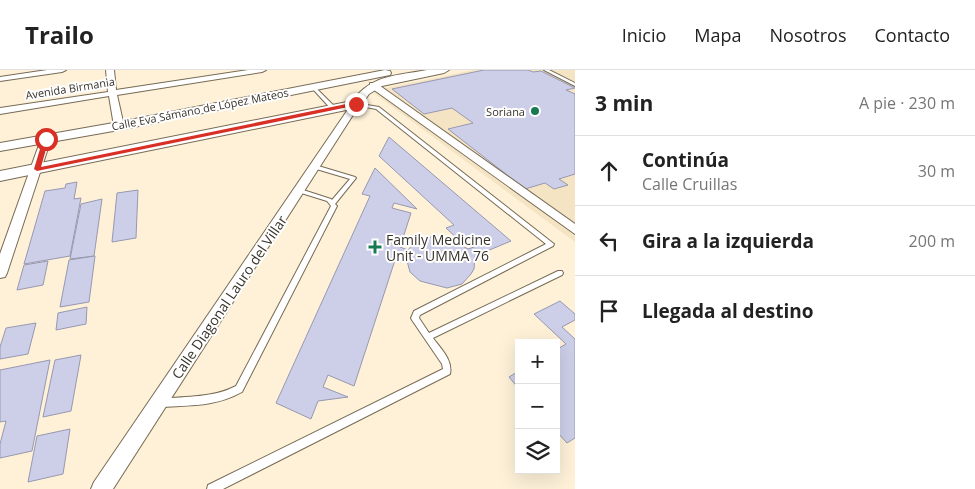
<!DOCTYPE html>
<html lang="es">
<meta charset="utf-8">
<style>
body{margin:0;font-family:"Open Sans",sans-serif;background:#f6f6f6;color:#222}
.controls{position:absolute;right:15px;bottom:15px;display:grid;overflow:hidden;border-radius:0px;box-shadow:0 5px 20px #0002}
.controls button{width:45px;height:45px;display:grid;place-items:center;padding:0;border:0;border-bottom:1px solid #e0e0e0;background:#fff;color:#222;font:25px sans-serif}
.stop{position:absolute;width:15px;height:15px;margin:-11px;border:4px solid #d93025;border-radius:50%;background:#fff}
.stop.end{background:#d93025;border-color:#fff;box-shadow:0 1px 5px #0008}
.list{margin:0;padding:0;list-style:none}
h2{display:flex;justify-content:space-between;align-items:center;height:65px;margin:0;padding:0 20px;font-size:21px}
h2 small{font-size:16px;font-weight:400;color:#767676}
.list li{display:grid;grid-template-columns:32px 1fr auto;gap:15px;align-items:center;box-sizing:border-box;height:70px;padding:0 20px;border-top:1px solid #e0e0e0}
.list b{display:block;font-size:19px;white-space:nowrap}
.list p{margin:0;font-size:16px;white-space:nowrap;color:#767676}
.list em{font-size:16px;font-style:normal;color:#767676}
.icon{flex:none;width:28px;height:28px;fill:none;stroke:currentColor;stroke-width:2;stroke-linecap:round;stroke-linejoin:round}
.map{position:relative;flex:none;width:575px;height:419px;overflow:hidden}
header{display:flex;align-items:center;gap:30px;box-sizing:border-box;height:70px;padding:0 25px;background:#fff;border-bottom:1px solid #e0e0e0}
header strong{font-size:24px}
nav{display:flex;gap:28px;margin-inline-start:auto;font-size:18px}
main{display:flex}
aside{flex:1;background:#fff}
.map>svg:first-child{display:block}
</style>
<header>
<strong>Trailo</strong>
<nav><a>Inicio</a><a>Mapa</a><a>Nosotros</a><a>Contacto</a></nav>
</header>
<main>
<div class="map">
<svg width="575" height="419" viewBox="0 0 575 419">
<rect width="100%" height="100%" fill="#fef1d8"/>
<!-- built -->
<polygon fill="#f4e4c4" points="474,0 575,0 575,172 371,21"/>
<!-- building -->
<g fill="#cdcee8" stroke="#9798b0">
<polygon points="484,0 528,0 533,2 541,1 575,18 566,20 575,24 575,104 559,109 568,115 554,119 545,113 525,119 448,59 473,53 452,38 424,44 392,19"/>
<polygon points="389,67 511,171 475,186 474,199 471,204 462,214 447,218 420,211 410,202 406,187 397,184 354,316 328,305 323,317 348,327 318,331 311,349 276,333 370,126 362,124 375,98 417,139 394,133 392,138 411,143 400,177 408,180 415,172 430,167 449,169 468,179 477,176 467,167 459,170 446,158 454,155 379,86"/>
<polygon points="77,112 74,129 81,128 70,186 24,194 45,121 65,118 66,114"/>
<polygon points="138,120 136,168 112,172 117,123"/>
<polygon points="102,129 94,186 70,189 81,134"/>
<polygon points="95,186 89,232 60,237 69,190"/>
<polygon points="48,191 43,215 17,220 24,195"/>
<polygon points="560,231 575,244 575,250 562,257 575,269 575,368 567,373 556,361 556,280 566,274 534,244"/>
<polygon points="87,237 86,254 56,260 58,243"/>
<polygon points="36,253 28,284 0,289 0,277 6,258"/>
<polygon points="81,285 71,341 43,347 55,290"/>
<polygon points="50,290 32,381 0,388 0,374 6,351 0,352 0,300"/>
<polygon points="519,301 519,319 509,307"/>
<polygon points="70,359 63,404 28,412 37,366"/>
</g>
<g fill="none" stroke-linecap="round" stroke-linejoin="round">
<defs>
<g id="lane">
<polygon points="544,0 549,0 575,13 575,16"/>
<polygon points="311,15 313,15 336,38 336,40 332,40 311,17"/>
<path d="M355,33L379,37L554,174L553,176L420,245L419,248L429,263L558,201H562L563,203L562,205L433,268C441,279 453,290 450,304L223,419H207L208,415L443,299L442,294L412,250L411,248L414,241L546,174L376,39L355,35Z"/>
<path d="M315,95L355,107L356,108L335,134L337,136L242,322C215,337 190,335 161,337L158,336L157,333L158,330L161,329C187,326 213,328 236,316L331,136L327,131L298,122L297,121L300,119L331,129L332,130L350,109L313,98L312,97Z"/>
</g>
<g id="street">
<polygon points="47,0 66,0 62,2 0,11 0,7"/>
<polygon points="106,0 114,0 116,20 248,0 266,0 262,2 117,25 124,56 119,59 114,56 109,26 0,44 0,38 108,22"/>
<polygon points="370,13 376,13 575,154 575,164 370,17"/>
<polygon points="353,32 360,34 113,419 91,419 94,412"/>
<polygon points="46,66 51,69 7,203 5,207 0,208 0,184 41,69"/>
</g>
<g id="secondary">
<polygon points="385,0 390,1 391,3 390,5 119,60 0,81 0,73 119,52"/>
<path d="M427,0H449L444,3L382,16L369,24L360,37L356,38L0,111V101L352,31C373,4 396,6 427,0Z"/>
</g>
</defs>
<!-- lane casing -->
<use href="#lane" stroke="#776b55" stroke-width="2"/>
<!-- street casing -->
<use href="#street" stroke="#776b55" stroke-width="2"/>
<!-- secondary casing -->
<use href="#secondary" stroke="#776b55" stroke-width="2"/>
<!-- lane -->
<use href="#lane" fill="#fff" fill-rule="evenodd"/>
<!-- street -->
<use href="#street" fill="#fff" fill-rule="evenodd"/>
<!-- secondary -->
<use href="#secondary" fill="#fff" fill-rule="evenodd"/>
</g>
<!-- route -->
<polygon fill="#d93025" points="356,32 358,35 37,101 34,99 43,69 46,67 49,69 41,97"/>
<!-- markers -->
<g fill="#167a52" stroke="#fff" stroke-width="2">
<circle cx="535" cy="41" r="5"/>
<path d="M372.5 169.5h5v5h5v5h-5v5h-5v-5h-5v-5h5z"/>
</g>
<g text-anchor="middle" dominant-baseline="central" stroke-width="4" stroke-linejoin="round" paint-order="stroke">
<!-- far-street labels -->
<g font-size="11" fill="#38332a" stroke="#fff">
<text transform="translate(70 18) rotate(-9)">Avenida Birmania</text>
<text transform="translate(200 39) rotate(-11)">Calle Eva Sámano de López Mateos</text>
</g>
<!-- far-poi labels -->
<g font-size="11" fill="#38332a" stroke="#fff" text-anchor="end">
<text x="525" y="41">Soriana</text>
</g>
<!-- poi labels -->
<g font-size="14" fill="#38332a" stroke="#fff" text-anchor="start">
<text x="386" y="169">Family Medicine<tspan x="386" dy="16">Unit - UMMA 76</tspan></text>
</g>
<!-- street labels -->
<g font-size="14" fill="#38332a" stroke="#fff">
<text transform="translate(229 227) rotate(-56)">Calle Diagonal Lauro del Villar</text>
</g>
</g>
</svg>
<div class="controls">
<button>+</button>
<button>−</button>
<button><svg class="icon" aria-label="layers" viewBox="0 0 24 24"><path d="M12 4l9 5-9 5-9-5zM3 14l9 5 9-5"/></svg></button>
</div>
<div class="stop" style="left:46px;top:69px"></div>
<div class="stop end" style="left:356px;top:34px"></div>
</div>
<aside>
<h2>3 min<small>A pie · 230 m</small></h2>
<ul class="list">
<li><svg class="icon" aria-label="ahead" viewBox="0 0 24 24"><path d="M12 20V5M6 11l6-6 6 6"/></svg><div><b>Continúa</b><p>Calle Cruillas</p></div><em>30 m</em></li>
<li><svg class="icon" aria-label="left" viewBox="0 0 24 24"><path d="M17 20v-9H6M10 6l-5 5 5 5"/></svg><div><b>Gira a la izquierda</b></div><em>200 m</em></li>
<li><svg class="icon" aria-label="arrive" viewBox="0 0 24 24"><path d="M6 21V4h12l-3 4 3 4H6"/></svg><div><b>Llegada al destino</b></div></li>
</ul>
</aside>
</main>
